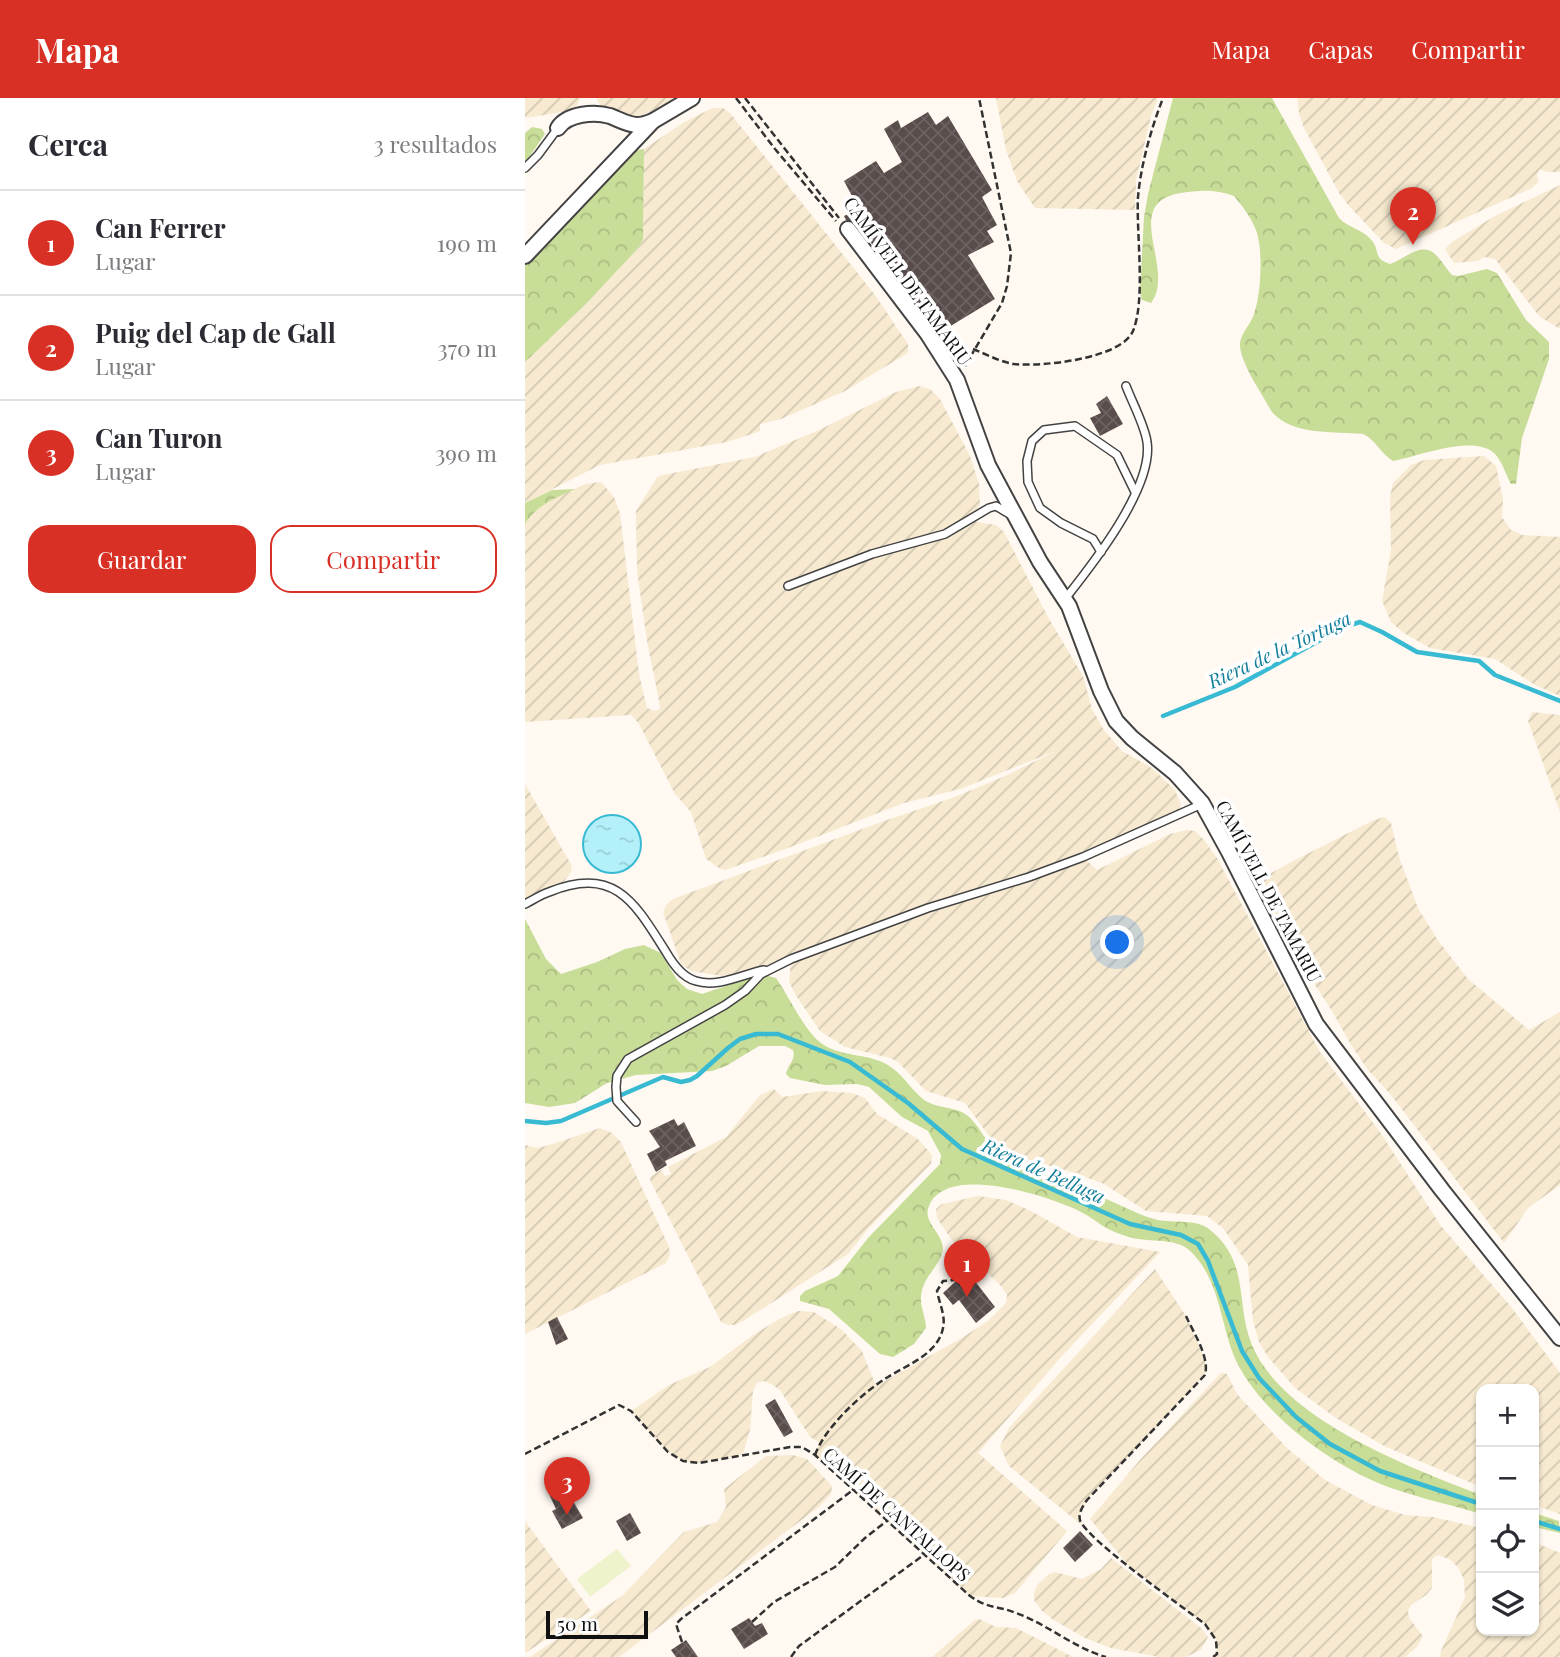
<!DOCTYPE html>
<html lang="es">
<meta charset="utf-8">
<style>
body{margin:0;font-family:"Playfair Display",serif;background:#f7f7f7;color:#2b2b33}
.controls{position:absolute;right:21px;bottom:21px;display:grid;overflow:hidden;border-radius:14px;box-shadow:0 2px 5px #0004}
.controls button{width:63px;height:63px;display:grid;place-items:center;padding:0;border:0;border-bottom:2px solid #e1e1e2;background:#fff;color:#2b2b33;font:35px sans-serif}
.scale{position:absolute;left:21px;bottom:18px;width:102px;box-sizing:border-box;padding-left:7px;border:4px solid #101010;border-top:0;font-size:19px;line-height:24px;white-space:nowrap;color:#101010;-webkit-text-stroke:5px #fff;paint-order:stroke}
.you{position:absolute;left:593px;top:845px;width:24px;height:24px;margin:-18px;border:5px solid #fff;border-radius:50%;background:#1a73e8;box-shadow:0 0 0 10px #1a73e833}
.badge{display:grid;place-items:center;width:46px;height:46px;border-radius:50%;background:#d93025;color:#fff;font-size:23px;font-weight:700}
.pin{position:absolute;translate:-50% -58px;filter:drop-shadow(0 2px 4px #0008)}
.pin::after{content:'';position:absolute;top:37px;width:24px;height:21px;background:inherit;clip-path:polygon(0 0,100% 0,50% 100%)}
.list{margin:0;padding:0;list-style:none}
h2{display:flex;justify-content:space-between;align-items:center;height:91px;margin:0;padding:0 28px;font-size:30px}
h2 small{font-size:23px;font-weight:400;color:#7c7c81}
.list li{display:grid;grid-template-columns:46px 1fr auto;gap:21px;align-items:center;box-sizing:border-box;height:105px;padding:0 28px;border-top:2px solid #e1e1e2}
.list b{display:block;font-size:26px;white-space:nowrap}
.list p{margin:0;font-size:23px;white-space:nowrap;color:#7c7c81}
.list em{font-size:23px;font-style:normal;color:#7c7c81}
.actions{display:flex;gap:14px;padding:21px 28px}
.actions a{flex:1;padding:16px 0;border:2px solid #d93025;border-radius:21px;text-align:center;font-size:24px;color:#d93025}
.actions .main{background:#d93025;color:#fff}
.icon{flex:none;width:38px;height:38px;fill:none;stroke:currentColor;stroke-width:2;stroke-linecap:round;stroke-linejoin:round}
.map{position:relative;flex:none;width:1035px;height:1559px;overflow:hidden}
header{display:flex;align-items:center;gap:42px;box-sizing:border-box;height:98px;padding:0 35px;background:#d93025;color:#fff}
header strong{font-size:33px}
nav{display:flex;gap:38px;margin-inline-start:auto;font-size:24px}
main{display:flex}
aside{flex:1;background:#fff}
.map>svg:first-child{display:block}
</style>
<header>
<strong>Mapa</strong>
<nav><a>Mapa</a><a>Capas</a><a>Compartir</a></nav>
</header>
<main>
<aside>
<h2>Cerca<small>3 resultados</small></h2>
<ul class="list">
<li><span class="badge">1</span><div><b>Can Ferrer</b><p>Lugar</p></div><em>190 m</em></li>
<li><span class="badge">2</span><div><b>Puig del Cap de Gall</b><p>Lugar</p></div><em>370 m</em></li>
<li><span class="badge">3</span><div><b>Can Turon</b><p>Lugar</p></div><em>390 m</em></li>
</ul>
<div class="actions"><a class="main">Guardar</a><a>Compartir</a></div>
</aside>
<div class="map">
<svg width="1035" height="1559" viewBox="0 0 1035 1559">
<defs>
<pattern id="farmland-furrows" width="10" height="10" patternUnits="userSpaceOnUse" patternTransform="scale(1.75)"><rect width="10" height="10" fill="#f7ead0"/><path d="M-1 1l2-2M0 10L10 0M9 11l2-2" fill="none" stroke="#d3c8b2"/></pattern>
<pattern id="forest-crowns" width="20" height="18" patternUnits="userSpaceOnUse" patternTransform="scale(1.75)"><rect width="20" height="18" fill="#c8dd98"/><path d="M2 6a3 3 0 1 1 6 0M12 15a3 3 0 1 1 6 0" fill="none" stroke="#abbd82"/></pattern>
<pattern id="water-ripples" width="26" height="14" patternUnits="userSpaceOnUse" patternTransform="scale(1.75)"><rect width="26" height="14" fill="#b4f0f9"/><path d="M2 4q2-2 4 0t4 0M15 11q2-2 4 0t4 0" fill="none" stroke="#9acdd4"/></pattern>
<pattern id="building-cross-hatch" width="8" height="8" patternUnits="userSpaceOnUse" patternTransform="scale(1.75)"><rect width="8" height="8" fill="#594d4b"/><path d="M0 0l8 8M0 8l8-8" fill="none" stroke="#6c6261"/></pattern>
</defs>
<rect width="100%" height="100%" fill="#fff9f2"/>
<!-- farmland -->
<g fill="url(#farmland-furrows)">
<polygon points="0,0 55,0 50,12 0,20"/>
<polygon points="71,0 149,0 126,14 114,18 94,16 77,10"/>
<polygon points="471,0 633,0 626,18 611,83 610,112 510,110 492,83 481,52"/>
<polygon points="772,0 1035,0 1035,74 1022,74 1015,71 1012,77 1014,83 1007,90 871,151 859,145 824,108 814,95 779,30 774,16"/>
<polygon points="187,10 198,10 205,15 308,144 350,197 383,246 383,255 320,293 256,321 235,326 235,333 221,338 202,344 75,367 0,405 0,264 62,205 114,149 118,141 119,51 158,25"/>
<polygon points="1035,87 1035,231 1014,218 970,161 959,159 953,163 929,165 920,151 927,144 970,118"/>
<polygon points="394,288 405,291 415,301 445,358 454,386 455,406 446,423 471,427 479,434 523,519 558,578 567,611 579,632 597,653 627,670 650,692 656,706 651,718 558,759 572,772 645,736 662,732 670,733 679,742 692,760 795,954 855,1034 916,1128 987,1210 1035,1275 1035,1416 1009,1407 1009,1291 956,1291 956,1389 859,1348 811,1320 770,1290 743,1259 734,1244 728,1223 723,1167 698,1130 682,1118 621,1113 579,1086 547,1074 504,1062 470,1046 440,1005 401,993 373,964 365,960 320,949 295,933 270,896 264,883 266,862 197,878 166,873 156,866 138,814 141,807 148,801 356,724 427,700 478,679 531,653 435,691 379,705 258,752 200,772 194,770 181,761 166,714 150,696 114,626 106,617 0,624 0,426 5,417 21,404 60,386 76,384 89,399 95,415 114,576 122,610 129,613 135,611 134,603 122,543 112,473 111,413 133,378 230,359 294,332 371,294"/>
<polygon points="959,358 971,368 978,401 977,419 986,432 997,437 1035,439 1035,598 1010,587 970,561 905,550 879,535 866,524 857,503 866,452 865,399 868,385 886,367 899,362"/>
<polygon points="1007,614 1035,617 1035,714 1003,623"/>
<polygon points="0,686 47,768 46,774 38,785 0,806"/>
<polygon points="859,719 866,725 874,759 893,810 912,841 943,881 1004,932 1035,914 1035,1087 1003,1110 979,1145 866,997 843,972 826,947 807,913 742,813 735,789 741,778 772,761 847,723"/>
<polygon points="249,991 257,999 297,993 327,995 340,1000 352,1016 393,1041 407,1057 406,1066 343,1131 323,1156 218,1223 210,1227 203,1227 196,1224 125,1082 126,1078 136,1072 140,1078 146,1076 143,1069 201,1039 235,997"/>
<polygon points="75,1030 87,1035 96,1044 144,1149 145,1157 141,1165 0,1236 0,1047 13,1050 31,1045"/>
<polygon points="453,1098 481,1102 506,1113 552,1139 635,1154 537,1258 453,1355 542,1433 490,1495 478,1500 445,1498 290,1357 294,1344 285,1339 255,1292 246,1286 239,1283 232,1285 228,1293 225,1332 218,1356 174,1365 158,1363 143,1354 106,1313 144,1287 185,1269 228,1237 256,1220 273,1213 289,1214 317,1232 337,1253 351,1288 435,1241 463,1223 481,1205 482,1197 476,1188 426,1141 412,1120 411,1111 417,1106"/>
<polygon points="630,1171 661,1218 680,1262 682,1271 680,1277 562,1402 555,1415 555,1422 559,1429 484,1368 475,1348 484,1330"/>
<polygon points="696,1275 702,1276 712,1296 762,1350 800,1382 847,1407 880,1417 908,1419 956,1430 956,1533 1009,1533 1009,1444 1035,1455 1035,1559 915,1559 916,1553 940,1499 939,1482 933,1469 924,1461 913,1457 907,1461 907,1490 901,1497 886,1507 883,1513 884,1520 898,1538 892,1549 880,1559 688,1559 692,1555 691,1542 680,1526 603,1467 565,1421 614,1363"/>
<polygon points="268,1357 282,1361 307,1388 306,1396 294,1409 94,1559 5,1559 97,1498 159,1434 192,1424 201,1409 199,1391 241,1358"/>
<polygon points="0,1423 66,1513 0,1555"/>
<polygon points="586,1460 676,1530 683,1539 676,1552 661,1559 634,1559 586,1550 560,1540 527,1521 516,1512 509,1502 509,1495 512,1487 524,1476 530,1474 557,1481 576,1471"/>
<polygon points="454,1521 471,1529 491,1530 548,1559 407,1559 450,1522"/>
</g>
<!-- forest -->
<g fill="url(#forest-crowns)">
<path d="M648,0H747L814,120C823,130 840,132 848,144C855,154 848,160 865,166C882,160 897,142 912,158C918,164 921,171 927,177L933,178L962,171L972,175L1001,222L1024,244V261L997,340L991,386H986C981,377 977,363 970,356C949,335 892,359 868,363C856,356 851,342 838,336C809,333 768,338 747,314C738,297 714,264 715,245C716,235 726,226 729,216C736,196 738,156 732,135C728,122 718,109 709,98C690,91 675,92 656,95C594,105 652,171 626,205L617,202L615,194L619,119L623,96Z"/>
<polygon points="7,29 17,31 20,36 0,65 0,35"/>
<polygon points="119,51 118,141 114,149 62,205 0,264 0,166 107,53"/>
<path d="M50,391C31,400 11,407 0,426V405L27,392Z"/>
<path d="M0,821L21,861L36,876L72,864L100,851L119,847L136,855L152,882L162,891L177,896L236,876L251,880C264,898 278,931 296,945C315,959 341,955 361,966C377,974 385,991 399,1002C413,1011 431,1008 443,1018C457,1030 461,1048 477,1058C494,1070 516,1075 535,1082C561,1092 584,1102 608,1113C616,1117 624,1120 633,1122C649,1125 671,1121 684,1131C726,1164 710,1207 727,1247C758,1322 886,1370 956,1397V1416C927,1407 898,1401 869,1391C812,1372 733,1315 709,1258C695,1223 694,1179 664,1152C651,1140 625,1144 608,1140C600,1138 591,1135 583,1131C574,1126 566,1119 556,1114C526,1099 422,1064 404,1108C396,1126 423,1137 417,1156C412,1171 397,1180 396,1199C395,1208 401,1220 401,1230L389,1246L368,1259L355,1256L304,1211L275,1203V1198L280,1193L313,1178L343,1140L415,1066L416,1057L403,1033L377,1019L344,989L332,986L300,987L265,980L261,976C263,966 271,962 268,952L260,948H234L201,968L187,973L111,977L82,985L50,1005L24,1009L0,1005Z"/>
<polygon points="1009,1415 1034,1423 1035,1435 1009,1429"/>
</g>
<!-- pitch -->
<polygon fill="#eef3cc" points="92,1451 106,1468 65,1499 52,1481"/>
<!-- water -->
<circle fill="url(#water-ripples)" stroke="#38bad3" stroke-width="2" cx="87" cy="746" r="29"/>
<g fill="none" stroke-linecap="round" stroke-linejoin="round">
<!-- stream -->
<g stroke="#38bad3" stroke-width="4.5">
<polyline points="638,618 710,589 819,529 835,524 857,534 892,554 954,563 970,577 1035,603"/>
<polyline points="0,1023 21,1025 36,1023 138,979 156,984 165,982 172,978 203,950 215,941 231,936 253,936 325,964 383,1005 437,1051 605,1126 656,1137 673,1146 683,1163 717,1253 734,1280 771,1319 805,1346 855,1373 956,1406"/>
<polyline points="1009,1423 1035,1431"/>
</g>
</g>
<!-- building -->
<g fill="url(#building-cross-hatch)">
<polygon points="403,14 411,27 423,18 467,92 457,99 472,127 462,133 469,144 443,157 470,201 424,229 416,213 403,220 331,125 321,122 319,118 334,111 319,83 351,63 359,75 377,64 359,31 373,22 376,30"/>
<polygon points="582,298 598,326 575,338 565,320 576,315 571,306"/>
<polygon points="149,1021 153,1028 159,1024 171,1048 140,1063 142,1067 131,1074 122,1056 135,1049 124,1033"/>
<polygon points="442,1173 470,1209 451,1225 434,1202 428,1207 418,1195"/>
<polygon points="32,1219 43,1241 31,1247 23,1224"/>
<polygon points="250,1301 268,1334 259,1339 240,1307"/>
<polygon points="43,1387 51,1400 48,1403 58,1420 37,1431 27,1413 31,1411 24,1396"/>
<polygon points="105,1415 116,1435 102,1443 91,1423"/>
<polygon points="555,1433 568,1447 550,1464 538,1450"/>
<polygon points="224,1520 230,1528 237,1525 243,1536 219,1551 206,1531"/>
<polygon points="161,1542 173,1559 151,1559 146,1552"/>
</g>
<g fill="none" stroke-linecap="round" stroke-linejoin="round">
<defs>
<g id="service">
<polyline points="0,70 13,57 33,30"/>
<polyline points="576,454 568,441 536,425 515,410 503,384 502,363 507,343 519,332 550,328 592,357 610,394"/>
<polyline points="263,488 347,456 420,436 464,410 471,408 486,417"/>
<path d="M540,501C567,467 629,389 622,344C620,328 607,304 601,288"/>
<path d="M0,806C8,802 15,797 24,794C90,767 110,805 141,854C148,866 157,879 171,883C193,890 218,876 239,872"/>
<polyline points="111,1024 92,1003 91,989 92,978 103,961 200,907 220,893 236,876 266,861 403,810 504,779 558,759 677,706"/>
</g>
<g id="minor">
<path d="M33,30C42,16 69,13 85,18C93,21 103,27 112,27C117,27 123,25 128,23"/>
<polyline points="323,131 402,235 432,282 463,367 515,464 544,508 576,593 591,623 607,640 650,675 677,705 704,754 791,926 917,1092 1035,1240"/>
<polyline points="0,158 128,23 167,0"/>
</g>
</defs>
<!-- service casing -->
<use href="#service" stroke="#434343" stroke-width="10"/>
<!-- minor casing -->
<use href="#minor" stroke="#434343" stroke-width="18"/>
<!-- path -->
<g stroke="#323232" stroke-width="2.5" stroke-dasharray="7 3.5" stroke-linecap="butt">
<polyline points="211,0 250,51 311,123"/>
<polyline points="220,0 314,120"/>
<path d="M448,251C461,256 475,264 489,266C516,269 596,261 608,233C621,201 611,135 613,99C616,66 626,31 638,0"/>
<polyline points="440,268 477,205 482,188 486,155 454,0"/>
<path d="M661,1218C668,1234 685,1259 680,1277L562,1402C558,1408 553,1415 555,1422C560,1440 659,1510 680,1526L691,1542L692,1556L688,1559"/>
<path d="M0,1356L94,1307L106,1313L143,1354L158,1363L174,1365L265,1349H277L290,1357L445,1498C465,1512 472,1507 491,1515C522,1526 549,1550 581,1559"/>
<path d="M290,1357C300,1329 338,1294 363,1279C382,1267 413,1256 418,1230C421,1219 414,1204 412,1193L418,1183L430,1182"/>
<polyline points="227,1524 249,1504 310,1469 340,1440 363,1422"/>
<polyline points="157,1544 151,1526 156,1521 328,1392"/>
<polyline points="266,1559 274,1548 400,1456"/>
</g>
<!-- service -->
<use href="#service" stroke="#fff" stroke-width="7"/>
<!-- minor -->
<use href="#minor" stroke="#fff" stroke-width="14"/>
</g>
<g text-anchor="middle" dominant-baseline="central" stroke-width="7" stroke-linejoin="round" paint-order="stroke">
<!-- street labels -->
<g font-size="18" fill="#101010" stroke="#fff">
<text transform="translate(383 183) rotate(54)">CAMÍ VELL DE TAMARIU</text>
<text transform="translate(744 793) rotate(62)">CAMÍ VELL DE TAMARIU</text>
<text transform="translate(372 1416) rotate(42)">CAMÍ DE CANTALLOPS</text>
</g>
<!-- water labels -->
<g font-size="19" font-style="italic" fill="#127e99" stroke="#fff">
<text transform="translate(754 551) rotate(-25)">Riera de la Tortuga</text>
<text transform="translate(519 1072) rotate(24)">Riera de Belluga</text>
</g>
</g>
</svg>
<div class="controls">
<button>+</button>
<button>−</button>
<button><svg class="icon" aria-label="locate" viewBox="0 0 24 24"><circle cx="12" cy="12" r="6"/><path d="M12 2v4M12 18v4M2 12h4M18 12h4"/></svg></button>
<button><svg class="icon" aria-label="layers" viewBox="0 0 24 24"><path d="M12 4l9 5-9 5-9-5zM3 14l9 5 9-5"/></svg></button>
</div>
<div class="scale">50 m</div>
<div class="you"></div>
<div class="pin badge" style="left:442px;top:1199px">1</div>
<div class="pin badge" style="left:888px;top:147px">2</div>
<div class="pin badge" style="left:42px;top:1417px">3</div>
</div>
</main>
